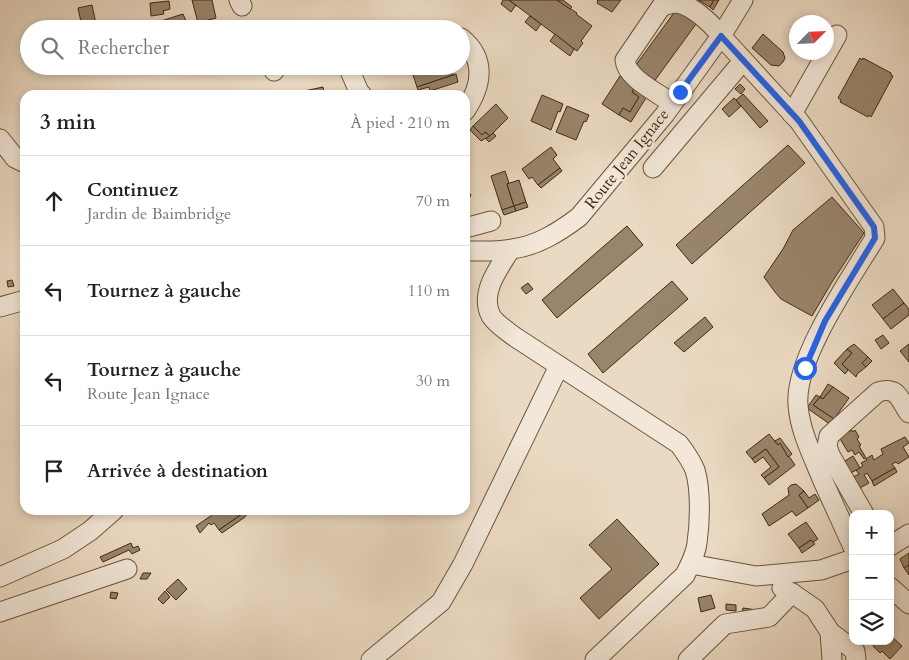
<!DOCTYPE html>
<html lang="fr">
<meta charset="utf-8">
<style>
body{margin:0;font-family:Cardo,serif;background:#f2f2f2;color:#222}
.controls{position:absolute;right:15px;bottom:15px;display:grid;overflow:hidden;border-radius:10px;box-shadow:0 2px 8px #0003}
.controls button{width:45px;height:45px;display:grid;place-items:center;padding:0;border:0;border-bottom:1px solid #e0e0e0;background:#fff;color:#222;font:25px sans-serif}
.compass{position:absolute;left:789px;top:15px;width:45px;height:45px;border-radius:50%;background:#fff;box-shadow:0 2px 8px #0003;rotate:66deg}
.stop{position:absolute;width:15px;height:15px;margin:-11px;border:4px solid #2563eb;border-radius:50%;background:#fff}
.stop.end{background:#2563eb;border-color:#fff;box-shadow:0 1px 5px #0008}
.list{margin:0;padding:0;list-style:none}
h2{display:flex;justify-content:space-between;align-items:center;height:65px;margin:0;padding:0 20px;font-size:21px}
h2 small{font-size:16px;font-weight:400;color:#767676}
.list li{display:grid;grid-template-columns:32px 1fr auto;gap:15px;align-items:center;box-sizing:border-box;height:90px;padding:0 20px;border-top:1px solid #e0e0e0}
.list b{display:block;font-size:19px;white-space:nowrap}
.list p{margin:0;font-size:16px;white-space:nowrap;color:#767676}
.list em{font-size:16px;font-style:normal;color:#767676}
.icon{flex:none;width:28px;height:28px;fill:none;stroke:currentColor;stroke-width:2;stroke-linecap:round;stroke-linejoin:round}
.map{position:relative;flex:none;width:909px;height:660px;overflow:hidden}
.search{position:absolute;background:#fff;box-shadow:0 2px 8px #0003;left:20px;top:20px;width:450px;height:55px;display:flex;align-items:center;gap:12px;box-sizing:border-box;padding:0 18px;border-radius:28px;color:#767676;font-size:19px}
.panel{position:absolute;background:#fff;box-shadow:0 2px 8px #0003;left:20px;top:90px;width:450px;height:425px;border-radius:15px}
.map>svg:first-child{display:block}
</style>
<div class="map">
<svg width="909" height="660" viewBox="0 0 909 660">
<rect width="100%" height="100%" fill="#ebdac3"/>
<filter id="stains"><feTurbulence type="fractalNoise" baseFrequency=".004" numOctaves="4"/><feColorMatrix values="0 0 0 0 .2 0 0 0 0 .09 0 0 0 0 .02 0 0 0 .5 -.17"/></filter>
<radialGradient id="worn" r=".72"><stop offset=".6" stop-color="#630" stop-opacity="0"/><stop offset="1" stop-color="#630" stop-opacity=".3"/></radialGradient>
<!-- building -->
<g fill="#99856c" stroke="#40290d">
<polygon points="192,0 212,0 216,18 198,23"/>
<polygon points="503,0 509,0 516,5 511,12 501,4"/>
<polygon points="509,0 557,0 577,13 576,14 592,26 581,41 583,43 577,51"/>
<polygon points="557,0 563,0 572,7 570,9"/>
<polygon points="597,0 621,0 612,12 597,3 598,1"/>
<polygon points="698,0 714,0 710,7"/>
<polygon points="714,0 719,0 713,10 710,7"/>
<polygon points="169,1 170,9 163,11 164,14 151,16 150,3"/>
<polygon points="92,5 96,24 88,26 86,21 81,22 78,8"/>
<polygon points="676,10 696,24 653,83 633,69"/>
<polygon points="183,14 186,21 172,25 174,29 163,29 161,21"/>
<polygon points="530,16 541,24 536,31 525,22"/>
<polygon points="186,21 188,28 174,29 172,25"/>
<polygon points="555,34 574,49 570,56 550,41"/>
<polygon points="763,34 783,52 785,58 783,62 779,66 771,65 752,48"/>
<polygon points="860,58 862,60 863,58 891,73 891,75 893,76 871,117 869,115 868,117 840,102 841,100 838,98"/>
<polygon points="410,66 422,68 444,66 444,68 451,66 453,75 417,87"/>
<polygon points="456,74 458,82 430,91 429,87 418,90 417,87"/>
<polygon points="620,76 636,85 632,92 639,97 630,112 623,108 619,115 602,104"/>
<polygon points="740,84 745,89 741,94 735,89"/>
<polygon points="636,85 649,93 631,122 619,115 623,108 630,112 639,97 632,92"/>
<polygon points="323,87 325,95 310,95 309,90"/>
<polygon points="309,90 310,95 299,95 299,92"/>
<polygon points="743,94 768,121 760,128 736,100"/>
<polygon points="542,95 563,104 560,112 558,111 551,130 531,121"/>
<polygon points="734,98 741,106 729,117 722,109"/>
<polygon points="496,104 508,118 490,136 485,132 482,135 473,126"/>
<polygon points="567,106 589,115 586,122 584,121 576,140 556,132"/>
<polygon points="473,126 482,135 485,132 490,136 481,141 470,130"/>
<polygon points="493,133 496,136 489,142 486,139"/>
<polygon points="788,145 805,163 692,264 676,245"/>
<polygon points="551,147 557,155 553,159 560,168 538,185 532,177 529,179 522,169"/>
<polygon points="560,168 562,171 541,188 538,185"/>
<polygon points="505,171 509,183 507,184 514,206 502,210 491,176"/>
<polygon points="519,180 526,202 514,206 507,184"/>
<polygon points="465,182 471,196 465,198"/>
<polygon points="832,197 864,233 832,282 812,316 781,299 775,292 764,277 783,249 793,230"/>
<polygon points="526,202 528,207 516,211 514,206"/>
<polygon points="514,206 516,211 504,215 502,210"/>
<polygon points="627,226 643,245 557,318 542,300"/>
<polygon points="12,280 14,286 8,287 7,281"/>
<polygon points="672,281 688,299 603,373 588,354"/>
<polygon points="528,283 533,289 526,294 521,288"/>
<polygon points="893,289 904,303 883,319 872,305"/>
<polygon points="904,303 909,309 909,315 891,329 883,319"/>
<polygon points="705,317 713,327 684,352 674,343"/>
<polygon points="883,335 889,343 881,349 875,340"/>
<polygon points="854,344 868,357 862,363 866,367 857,374 856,377 842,364 852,353 847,349"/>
<polygon points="909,344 909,362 900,351"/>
<polygon points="847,349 852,353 842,364 848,370 845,374 834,363"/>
<polygon points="868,357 872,361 866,367 862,363"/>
<polygon points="828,384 833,387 823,399 820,397"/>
<polygon points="833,387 849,398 834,419 813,405 820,397 823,399"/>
<polygon points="816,395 820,397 813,405 834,419 831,425 807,408"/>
<polygon points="852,430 853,432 855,430 859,437 857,439 861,445 859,446 866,458 864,459 859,452 855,455 852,450 848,452 839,437"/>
<polygon points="769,434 778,445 780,443 795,465 769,485 764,478 779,467 766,449 752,459 746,452"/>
<polygon points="905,437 909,443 903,447 909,457 898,464 896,462 892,464 895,468 872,481 867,473 864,475 869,483 860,488 853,477 859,474 856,470 863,466 861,463 867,460 866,459 872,455 874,460 883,454 881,449"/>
<polygon points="780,438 792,454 788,457 780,443 778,445 775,441"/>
<polygon points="766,449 779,467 764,478 761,475 771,467 763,457 755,463 752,459"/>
<polygon points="853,456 860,468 847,475 840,464"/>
<polygon points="895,468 897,472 874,486 872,481"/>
<polygon points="796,484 804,491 799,495 808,508 796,516 792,511 769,526 762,514 789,495 788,488 791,485"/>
<polygon points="804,491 809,498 815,494 819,500 808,508 799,495"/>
<polygon points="214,510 240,510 242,514 219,530 214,523 211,525 209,523 200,533 196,526 212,515 210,512"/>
<polygon points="240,510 249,510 245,517 222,533 219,530 242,514"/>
<polygon points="617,519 659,564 599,619 580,598 612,569 589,545"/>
<polygon points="806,522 818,539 813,542 811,540 799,548 788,534"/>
<polygon points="811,540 815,544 802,553 799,548"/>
<polygon points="131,543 133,548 138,546 140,550 132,554 129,550 103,562 100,557"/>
<polygon points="909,553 909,565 904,568 900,559"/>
<polygon points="909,565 909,575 904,568"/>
<polygon points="143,573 151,573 147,579 140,579"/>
<polygon points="178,579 187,589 176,600 166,590"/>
<polygon points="165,591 170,597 163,604 158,599"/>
<polygon points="111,592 118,593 116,599 110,598"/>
<polygon points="711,595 715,608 701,612 698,598"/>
<polygon points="726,604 736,605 736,611 726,610"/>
<polygon points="743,608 757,610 741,616"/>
<polygon points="890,635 902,646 890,659 882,651 880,653 873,646 877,641 890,641"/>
</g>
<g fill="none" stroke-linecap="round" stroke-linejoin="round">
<defs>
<g id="minor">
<polyline points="239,0 242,6"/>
<path d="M461,38C487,59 482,86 465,111"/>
<polyline points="348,66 359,92 362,95"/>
<polyline points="274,71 277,66"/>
<path d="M672,103C658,93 626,78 625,60L661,7C666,5 671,3 677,3C692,5 712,24 721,36L799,121L874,227L875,238C851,278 794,359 798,405C800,432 813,456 823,481C833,503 843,525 853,547"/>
<polyline points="792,114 837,35"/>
<polyline points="0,139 15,158 25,163"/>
<polyline points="653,168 743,61"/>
<polyline points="465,228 491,221"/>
<path d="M510,250C499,268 479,293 491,316C496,324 507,331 515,337L679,444C685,452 691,460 695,470C701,489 700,523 697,543C696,554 690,565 685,575L595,660"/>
<path d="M465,251C480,251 497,252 512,249C537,246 559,232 579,217L665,114L721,36L743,0"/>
<polyline points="0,307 25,300"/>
<path d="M864,514L830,455L827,446L829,436L878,392C898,386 899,399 909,413"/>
<polyline points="890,546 909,534"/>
<polyline points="691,564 756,576 821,570 853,559"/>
<polyline points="0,577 63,549 90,531 114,510"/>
<polyline points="890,587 909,604"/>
<polyline points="782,588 792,593 815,609 830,632 832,660"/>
<polyline points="0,612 127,569"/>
<polyline points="830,632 855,651 856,660"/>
<polyline points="371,660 441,602 463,564 559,366"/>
<polyline points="688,660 725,624 769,617 792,593"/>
</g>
</defs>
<!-- minor casing -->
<use href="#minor" stroke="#6b553a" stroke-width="21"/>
<!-- minor -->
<use href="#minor" stroke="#f2e7d8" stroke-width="19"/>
</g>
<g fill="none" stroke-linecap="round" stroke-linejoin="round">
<!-- route -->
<polyline stroke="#2563eb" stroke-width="6" points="680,92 721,36 799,121 874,227 875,238 825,321 805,368"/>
</g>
<g text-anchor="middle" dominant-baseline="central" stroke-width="4.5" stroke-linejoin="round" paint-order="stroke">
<!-- street labels -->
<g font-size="16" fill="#40290d" stroke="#f2e7d8">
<text transform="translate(627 159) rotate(-51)">Route Jean Ignace</text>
</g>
</g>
<rect width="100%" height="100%" filter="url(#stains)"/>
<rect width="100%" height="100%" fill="url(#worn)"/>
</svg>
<div class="controls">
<button>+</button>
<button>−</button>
<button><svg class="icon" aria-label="layers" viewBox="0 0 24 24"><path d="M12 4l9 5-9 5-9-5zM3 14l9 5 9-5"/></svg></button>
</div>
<svg class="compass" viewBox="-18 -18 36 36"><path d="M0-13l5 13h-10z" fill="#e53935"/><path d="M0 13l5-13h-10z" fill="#767676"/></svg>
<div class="stop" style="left:805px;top:368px"></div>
<div class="stop end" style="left:680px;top:92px"></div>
<div class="search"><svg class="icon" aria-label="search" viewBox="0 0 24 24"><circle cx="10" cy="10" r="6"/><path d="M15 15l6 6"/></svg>Rechercher</div>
<section class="panel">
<h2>3 min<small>À pied · 210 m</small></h2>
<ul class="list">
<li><svg class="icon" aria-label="ahead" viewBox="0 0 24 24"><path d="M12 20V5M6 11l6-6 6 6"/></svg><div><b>Continuez</b><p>Jardin de Baimbridge</p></div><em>70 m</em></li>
<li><svg class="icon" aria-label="left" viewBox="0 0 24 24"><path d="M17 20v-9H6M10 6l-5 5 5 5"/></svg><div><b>Tournez à gauche</b></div><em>110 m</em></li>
<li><svg class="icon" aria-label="left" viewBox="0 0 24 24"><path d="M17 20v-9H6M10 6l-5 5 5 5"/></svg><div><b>Tournez à gauche</b><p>Route Jean Ignace</p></div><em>30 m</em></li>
<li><svg class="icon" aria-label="arrive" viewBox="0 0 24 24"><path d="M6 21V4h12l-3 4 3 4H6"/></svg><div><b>Arrivée à destination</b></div></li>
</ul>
</section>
</div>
